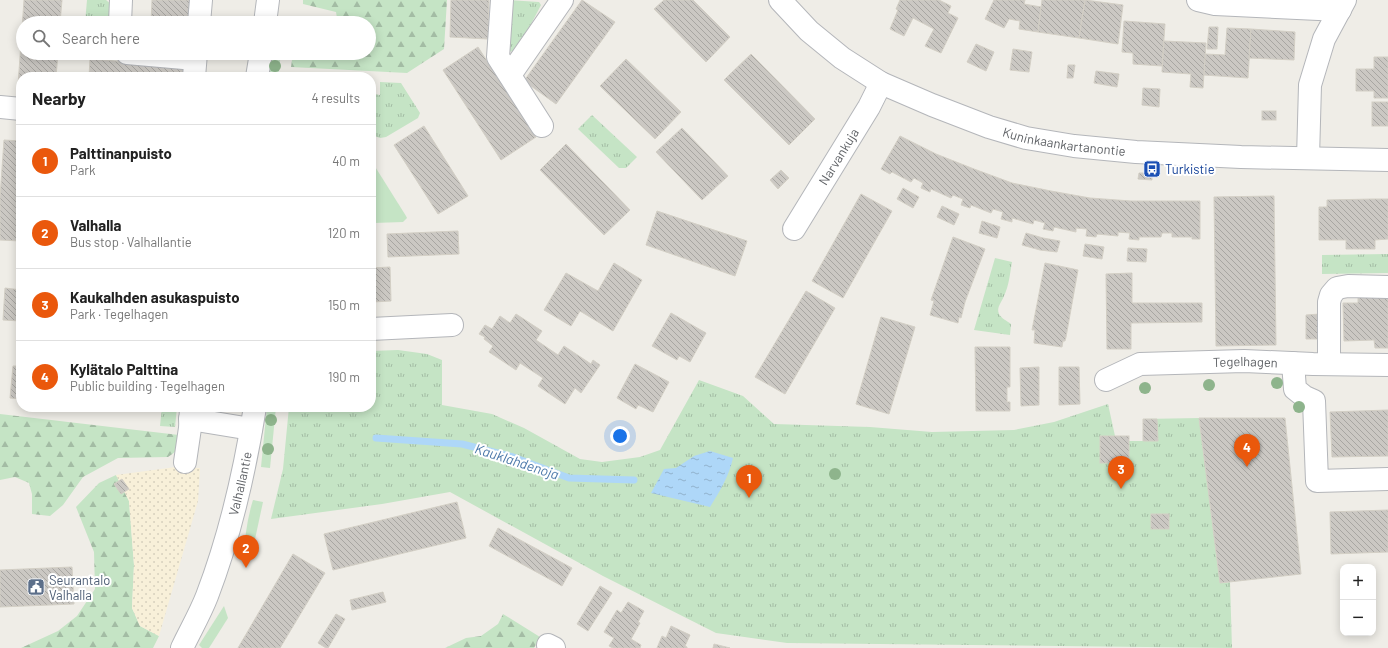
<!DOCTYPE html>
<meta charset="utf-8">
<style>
body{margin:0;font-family:Barlow,sans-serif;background:#f6f6f6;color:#222}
.controls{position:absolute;right:12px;bottom:12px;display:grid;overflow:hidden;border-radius:8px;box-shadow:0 2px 10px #0003}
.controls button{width:36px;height:36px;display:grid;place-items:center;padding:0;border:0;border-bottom:1px solid #e0e0e0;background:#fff;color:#222;font:20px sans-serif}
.you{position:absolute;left:620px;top:436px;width:14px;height:14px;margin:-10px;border:3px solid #fff;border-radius:50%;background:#1a73e8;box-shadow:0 0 0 6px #1a73e833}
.badge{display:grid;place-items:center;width:26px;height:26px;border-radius:50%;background:#ea580c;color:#fff;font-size:13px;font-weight:700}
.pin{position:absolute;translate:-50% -33px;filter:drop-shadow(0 1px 2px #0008)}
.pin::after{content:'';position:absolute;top:21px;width:14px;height:12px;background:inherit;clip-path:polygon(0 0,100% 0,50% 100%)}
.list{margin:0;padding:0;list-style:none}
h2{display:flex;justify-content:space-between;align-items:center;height:52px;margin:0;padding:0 16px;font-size:17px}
h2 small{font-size:13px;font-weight:400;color:#767676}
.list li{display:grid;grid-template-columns:26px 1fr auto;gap:12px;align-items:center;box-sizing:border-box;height:72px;padding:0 16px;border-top:1px solid #e0e0e0}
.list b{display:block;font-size:15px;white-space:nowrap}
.list p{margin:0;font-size:13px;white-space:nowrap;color:#767676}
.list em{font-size:13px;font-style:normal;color:#767676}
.icon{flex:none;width:22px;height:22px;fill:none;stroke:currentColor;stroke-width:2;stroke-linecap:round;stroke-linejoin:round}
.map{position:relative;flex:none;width:1388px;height:648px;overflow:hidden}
.search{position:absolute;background:#fff;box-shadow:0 2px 10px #0003;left:16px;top:16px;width:360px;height:44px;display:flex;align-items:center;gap:10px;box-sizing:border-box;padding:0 14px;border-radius:22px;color:#767676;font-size:15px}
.panel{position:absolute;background:#fff;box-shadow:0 2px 10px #0003;left:16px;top:72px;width:360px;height:340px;border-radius:16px}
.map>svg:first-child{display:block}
</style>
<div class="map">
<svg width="1388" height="648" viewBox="0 0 1388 648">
<defs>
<pattern id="forest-firs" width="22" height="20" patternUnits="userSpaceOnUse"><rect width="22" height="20" fill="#c5e4c5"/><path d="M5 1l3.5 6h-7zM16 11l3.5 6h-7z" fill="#a3bca4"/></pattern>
<pattern id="sand-dots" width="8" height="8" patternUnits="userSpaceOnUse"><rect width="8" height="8" fill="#f8f0d9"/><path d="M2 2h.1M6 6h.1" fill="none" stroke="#d7d0bd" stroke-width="1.8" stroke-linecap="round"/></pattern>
<pattern id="park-tufts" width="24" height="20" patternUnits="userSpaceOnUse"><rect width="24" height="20" fill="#c5e4c5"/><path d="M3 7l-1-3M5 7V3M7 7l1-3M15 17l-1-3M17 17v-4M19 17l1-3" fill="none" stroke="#a3bca4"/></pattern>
<pattern id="water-ripples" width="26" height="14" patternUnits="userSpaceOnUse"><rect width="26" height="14" fill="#aed7f8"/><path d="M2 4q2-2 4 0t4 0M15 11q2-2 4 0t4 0" fill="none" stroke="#91b2cc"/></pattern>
<pattern id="building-back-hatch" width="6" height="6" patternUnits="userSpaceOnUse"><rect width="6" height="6" fill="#cbc8c3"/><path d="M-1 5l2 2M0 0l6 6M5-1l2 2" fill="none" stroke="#a8a6a2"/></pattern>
</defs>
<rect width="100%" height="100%" fill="#efede7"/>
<!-- green -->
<g fill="#c5e4c5">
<polygon points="272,53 281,53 278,77 269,77"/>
<polygon points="371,164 374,165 406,216 407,218 403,222 374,223 371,222"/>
<polygon points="267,407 276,407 270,468 261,467"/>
<path d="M253,500L263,502L252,553L246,558H243C245,538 247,519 253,500Z"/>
<polygon points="224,606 228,618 209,648 202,648 199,645"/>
</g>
<!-- forest -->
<g fill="url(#forest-firs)">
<polygon points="303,0 447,0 444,49 407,73 291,67 293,53 369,53 369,23 299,23 300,16 334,20 337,18 336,12 303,4"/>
<path d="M0,414L179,435C179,447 179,450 168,457L118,458L83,477L63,505L50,516L32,514V494L29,483L15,477L0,480Z"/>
<polygon points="116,475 129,501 134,565 132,608 140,626 159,636 153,648 21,648 58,631 77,616 95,589 94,552 76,507 99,483"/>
<polygon points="503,614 540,637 534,648 445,648 466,638 481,636 498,624"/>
</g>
<!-- sand -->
<polygon fill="url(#sand-dots)" points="176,467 200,468 198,501 159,636 140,626 132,608 134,565 129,501 116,475"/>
<!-- park -->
<g fill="url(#park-tufts)">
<polygon points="87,0 106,0 112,5 110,23 85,23"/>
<polygon points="506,0 539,2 541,5 517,51 504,52"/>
<polygon points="380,82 401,83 420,113 418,118 386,137 380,138 372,135 374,94 380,95"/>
<polygon points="592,115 637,157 626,168 619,168 578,129"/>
<polygon points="1388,254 1388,273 1322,274 1322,255"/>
<path d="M995,258L1012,262C1010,273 1009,286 1004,296C1002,302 996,307 999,314C1001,318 1007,321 1011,324L1010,335L974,330Z"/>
<polygon points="398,350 427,354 442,360 442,405 492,414 524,428 580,459 602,462 640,457 660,450 699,380 743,396 774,424 870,427 932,432 1014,430 1054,422 1108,404 1115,436 1129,436 1129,441 1143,441 1143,419 1199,418 1220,583 1230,582 1232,648 787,643 716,633 603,576 450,492 382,504 271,519 283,469 289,407 371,407 371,351"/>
<polygon points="162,407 177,407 175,427 160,426"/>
</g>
<!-- water -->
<path fill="url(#water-ripples)" d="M710,451L733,458C729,476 720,491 710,507L651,493L664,469L676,468L694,456Z"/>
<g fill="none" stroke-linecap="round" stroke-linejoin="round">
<!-- stream -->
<polyline stroke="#aed7f8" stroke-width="7" points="376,438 462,444 513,457 569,478 634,480"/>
</g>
<!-- building -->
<g fill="url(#building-back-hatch)" stroke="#d3cfc5">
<polygon points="24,0 62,0 60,23 23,23 23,53 58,53 56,77 21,77 21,100 17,99"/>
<polygon points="152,0 195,0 194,23 151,23"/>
<polygon points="451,0 489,0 488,39 450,37"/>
<polygon points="582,0 615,22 556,104 524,81"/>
<polygon points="664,0 693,0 730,37 706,62 654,9"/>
<polygon points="900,0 939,0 951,6 948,13 958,18 941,53 925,46 934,29 913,18 904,36 890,29 898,10 896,9"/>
<polygon points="994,0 1025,0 1024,4 1041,7 1038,32 1019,29 1020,21 1009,19 1004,28 985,19"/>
<polygon points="1042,0 1085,0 1079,38 1038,32"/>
<polygon points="1085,0 1123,5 1118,44 1079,38"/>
<polygon points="1124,21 1165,24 1162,66 1133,64 1133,53 1122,52"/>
<polygon points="1209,27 1218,27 1217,49 1207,49"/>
<polygon points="1227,28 1251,29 1248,78 1204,75 1205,54 1225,55"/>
<polygon points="1251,29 1295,32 1294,60 1249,58"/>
<polygon points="1164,41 1206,43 1203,88 1190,87 1191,74 1162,72"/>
<polygon points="976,44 994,52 986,71 967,62"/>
<polygon points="478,47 536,137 501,160 443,70"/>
<polygon points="1013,49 1032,52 1029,72 1010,70"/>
<polygon points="751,54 815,119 789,145 724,80"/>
<polygon points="1374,57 1388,57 1388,98 1374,98 1374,91 1356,91 1356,69 1374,69"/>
<polygon points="90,59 189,67 188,77 89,77"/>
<polygon points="626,59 681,112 655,139 600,86"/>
<polygon points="1068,65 1075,65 1073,78 1067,78"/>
<polygon points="1096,71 1119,74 1117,87 1094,83"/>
<polygon points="1143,88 1160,89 1159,107 1142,105"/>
<rect x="1372" y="102" width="16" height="24"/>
<rect x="1262" y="111" width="14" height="9"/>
<polygon points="424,126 468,196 438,214 394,145"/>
<polygon points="682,128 728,176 702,200 656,152"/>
<polygon points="900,136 936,154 974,169 1012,183 1051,191 1090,198 1131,201 1200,201 1200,239 1192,239 1192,237 1172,237 1172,233 1162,233 1161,237 1139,237 1139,240 1129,239 1130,233 1118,232 1118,236 1097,234 1096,237 1086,236 1087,229 1076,228 1076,232 1054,227 1053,231 1043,229 1045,223 1034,220 1033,224 1012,218 1012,222 1001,219 1003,212 993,209 991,213 971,205 970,208 961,205 963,199 953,195 951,198 931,189 930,192 921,188 923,183 914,178 911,182 892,172 890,174 881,169"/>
<polygon points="4,140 21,141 21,241 0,240 0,197"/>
<polygon points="566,144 630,210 604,235 540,170"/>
<polygon points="781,170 789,178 778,189 770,180"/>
<polygon points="1139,173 1152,173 1152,180 1138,179"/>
<polygon points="903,188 919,197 913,208 897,199"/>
<polygon points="861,194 892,211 843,298 812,281"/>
<polygon points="1274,196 1276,345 1216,346 1214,197"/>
<polygon points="1373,199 1388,199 1388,239 1375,240 1375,249 1346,249 1346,240 1319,240 1319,207 1327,207 1327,200"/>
<polygon points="942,206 959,214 954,225 937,217"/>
<polygon points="657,211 747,241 735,276 646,245"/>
<polygon points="982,221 1000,227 997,238 979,233"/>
<polygon points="458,231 459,254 388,257 387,234"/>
<polygon points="1026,233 1043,238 1060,241 1057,252 1040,250 1022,245"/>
<polygon points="953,237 985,249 965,302 961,318 959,317 958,323 930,315 934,301 931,300"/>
<polygon points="1085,244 1104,247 1102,259 1083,256"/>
<polygon points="1128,248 1147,249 1146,262 1127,261"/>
<polygon points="614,263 642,280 613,331 580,311 571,326 544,310 566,273 598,291"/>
<polygon points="1045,263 1078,270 1066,337 1065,341 1063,341 1062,347 1034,343 1035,330 1032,330"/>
<polygon points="390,267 391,301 372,302 371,268"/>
<polygon points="1132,273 1132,303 1202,303 1202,322 1131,323 1131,349 1107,349 1106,274"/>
<polygon points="5,288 21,290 21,321 3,320"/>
<polygon points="806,291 835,308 785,394 755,377"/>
<polygon points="1388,296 1388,348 1375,348 1374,340 1344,341 1343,303 1358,303 1358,297"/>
<polygon points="671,313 706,333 690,362 679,356 677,360 652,346"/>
<polygon points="516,314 542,331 536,340 558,355 564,346 591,364 593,360 600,365 581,393 575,388 565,404 538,386 543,378 520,363 516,370 489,352 493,346 484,339 485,337 479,334 485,325 492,329 500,316 510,323"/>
<polygon points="1320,314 1321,339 1306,339 1306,315"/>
<polygon points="881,317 915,327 889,414 856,404"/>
<polygon points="975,347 1010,347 1010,387 1007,387 1007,402 1010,402 1010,411 976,411"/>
<polygon points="635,364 669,382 653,412 638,405 636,409 617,398"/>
<polygon points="13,366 21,366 21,399 10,398"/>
<polygon points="1039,367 1039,405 1021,406 1020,368"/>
<polygon points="1059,367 1079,367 1080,404 1059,405"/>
<polygon points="1388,410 1388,456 1332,457 1330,412"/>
<polygon points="1199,418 1285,418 1301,574 1220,583"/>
<polygon points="1143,419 1157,419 1158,441 1143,441"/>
<rect x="1100" y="436" width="29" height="27"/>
<polygon points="122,479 129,489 121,494 114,484"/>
<polygon points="457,502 466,538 333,570 324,534"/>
<polygon points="1388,510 1388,552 1331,554 1330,512"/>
<rect x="1151" y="514" width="18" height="15"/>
<polygon points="498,528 572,568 562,586 489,546"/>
<polygon points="293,554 325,573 280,648 238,648"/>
<polygon points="72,567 74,604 0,607 0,570"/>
<polygon points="600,586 612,593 588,631 577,624"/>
<polygon points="383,592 386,602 352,610 350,600"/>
<polygon points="628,602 644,611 638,622 640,623 631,639 641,645 640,648 613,648 609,646 614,638 604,632 617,610 621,613"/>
<polygon points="336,614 345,619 328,648 326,648 318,643"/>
<polygon points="671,626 690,635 685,646 687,647 687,648 657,648 662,636 666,638"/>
<polygon points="714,644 730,648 713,648"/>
</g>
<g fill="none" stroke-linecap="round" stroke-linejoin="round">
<defs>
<g id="minor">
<polyline points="502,0 498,57 542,126"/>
<path id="s1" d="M780,0L809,31L842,58L881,83L932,105L989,127L1026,138L1074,146L1136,152L1241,157L1388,160"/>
<polyline points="1198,0 1215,4 1340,10"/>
<polyline points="120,23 121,0"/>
<polyline points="199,23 201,0"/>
<polyline points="265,23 268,0"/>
<polyline points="127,53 195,59"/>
<polyline points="510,75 562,0"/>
<polyline points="194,77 196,53"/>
<polyline points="257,77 261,53"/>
<polyline points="0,107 21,109"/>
<polyline points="1308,158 1310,85 1324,39 1345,0"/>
<path id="s2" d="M794,229L869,107L881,83"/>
<polyline points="371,329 452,325"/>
<polyline points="1293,363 1295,389 1305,397 1314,401 1317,481 1388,479"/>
<polyline points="1329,364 1329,302 1331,295 1337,288 1348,286 1388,287"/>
<path id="s3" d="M1106,380L1140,364L1244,361L1313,364L1388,365"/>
<polyline points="190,419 251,429"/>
<polyline points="185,462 190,428 191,407"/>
<polyline points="548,645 554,648"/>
<path id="s4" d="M182,648C190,631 200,614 207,596C230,536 245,470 255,407"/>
</g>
</defs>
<!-- minor casing -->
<use href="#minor" stroke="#b4b6ba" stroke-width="24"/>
<!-- minor -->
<use href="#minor" stroke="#fff" stroke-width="22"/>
</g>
<!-- trees -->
<g fill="#8eb48c">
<circle cx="275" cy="66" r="6"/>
<circle cx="1277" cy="383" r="6"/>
<circle cx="1209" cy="385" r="6"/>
<circle cx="1145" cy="388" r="6"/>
<circle cx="1299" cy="407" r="6"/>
<circle cx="271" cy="420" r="6"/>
<circle cx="268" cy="449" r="6"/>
<circle cx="835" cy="474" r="6"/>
</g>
<!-- icons -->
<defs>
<symbol id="bus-square" viewBox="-11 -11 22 22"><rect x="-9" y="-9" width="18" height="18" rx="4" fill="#1a4fb4" stroke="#fff"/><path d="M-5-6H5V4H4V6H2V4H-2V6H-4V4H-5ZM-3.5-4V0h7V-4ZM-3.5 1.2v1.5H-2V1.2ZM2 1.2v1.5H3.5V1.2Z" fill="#fff"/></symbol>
<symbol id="civic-square" viewBox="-11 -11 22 22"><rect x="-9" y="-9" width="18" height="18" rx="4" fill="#5c6f8a" stroke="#fff"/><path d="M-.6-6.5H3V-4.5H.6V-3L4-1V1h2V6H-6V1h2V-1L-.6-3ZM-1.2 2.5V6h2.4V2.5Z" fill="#fff"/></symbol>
</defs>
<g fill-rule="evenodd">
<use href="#bus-square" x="1142" y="159" width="20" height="20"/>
<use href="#civic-square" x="26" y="577" width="20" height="20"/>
</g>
<g text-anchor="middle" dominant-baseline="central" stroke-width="4" stroke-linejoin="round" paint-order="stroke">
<!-- street labels -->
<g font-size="13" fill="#5e6165" stroke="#fff">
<text stroke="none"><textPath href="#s1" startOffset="325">Kuninkaankartanontie</textPath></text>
<text stroke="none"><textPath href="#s2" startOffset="85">Narvankuja</textPath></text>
<text stroke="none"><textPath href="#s3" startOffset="143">Tegelhagen</textPath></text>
<text stroke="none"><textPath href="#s4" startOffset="175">Valhallantie</textPath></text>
</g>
<!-- transit labels -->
<g font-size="13" fill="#164399" stroke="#fff" text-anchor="start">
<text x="1165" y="169">Turkistie</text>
</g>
<!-- service labels -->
<g font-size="13" fill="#4e5e75" stroke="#fff" text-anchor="start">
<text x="49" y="580">Seurantalo<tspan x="49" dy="15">Valhalla</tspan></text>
</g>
<!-- water labels -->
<g font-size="14" font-style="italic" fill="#4b78a9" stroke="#fff">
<text transform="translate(517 461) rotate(18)">Kauklahdenoja</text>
</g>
</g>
</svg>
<div class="controls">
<button>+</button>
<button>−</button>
</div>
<div class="you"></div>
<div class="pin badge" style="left:749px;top:498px">1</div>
<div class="pin badge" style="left:246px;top:568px">2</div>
<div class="pin badge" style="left:1121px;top:489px">3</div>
<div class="pin badge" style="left:1247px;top:467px">4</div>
<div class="search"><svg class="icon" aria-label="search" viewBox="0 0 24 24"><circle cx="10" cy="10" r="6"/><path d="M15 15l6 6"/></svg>Search here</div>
<section class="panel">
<h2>Nearby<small>4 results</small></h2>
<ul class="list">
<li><span class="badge">1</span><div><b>Palttinanpuisto</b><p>Park</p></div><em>40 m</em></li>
<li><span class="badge">2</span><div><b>Valhalla</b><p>Bus stop · Valhallantie</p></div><em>120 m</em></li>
<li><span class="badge">3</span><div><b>Kaukalhden asukaspuisto</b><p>Park · Tegelhagen</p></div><em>150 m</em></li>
<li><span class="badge">4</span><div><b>Kylätalo Palttina</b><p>Public building · Tegelhagen</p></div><em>190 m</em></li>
</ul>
</section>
</div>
